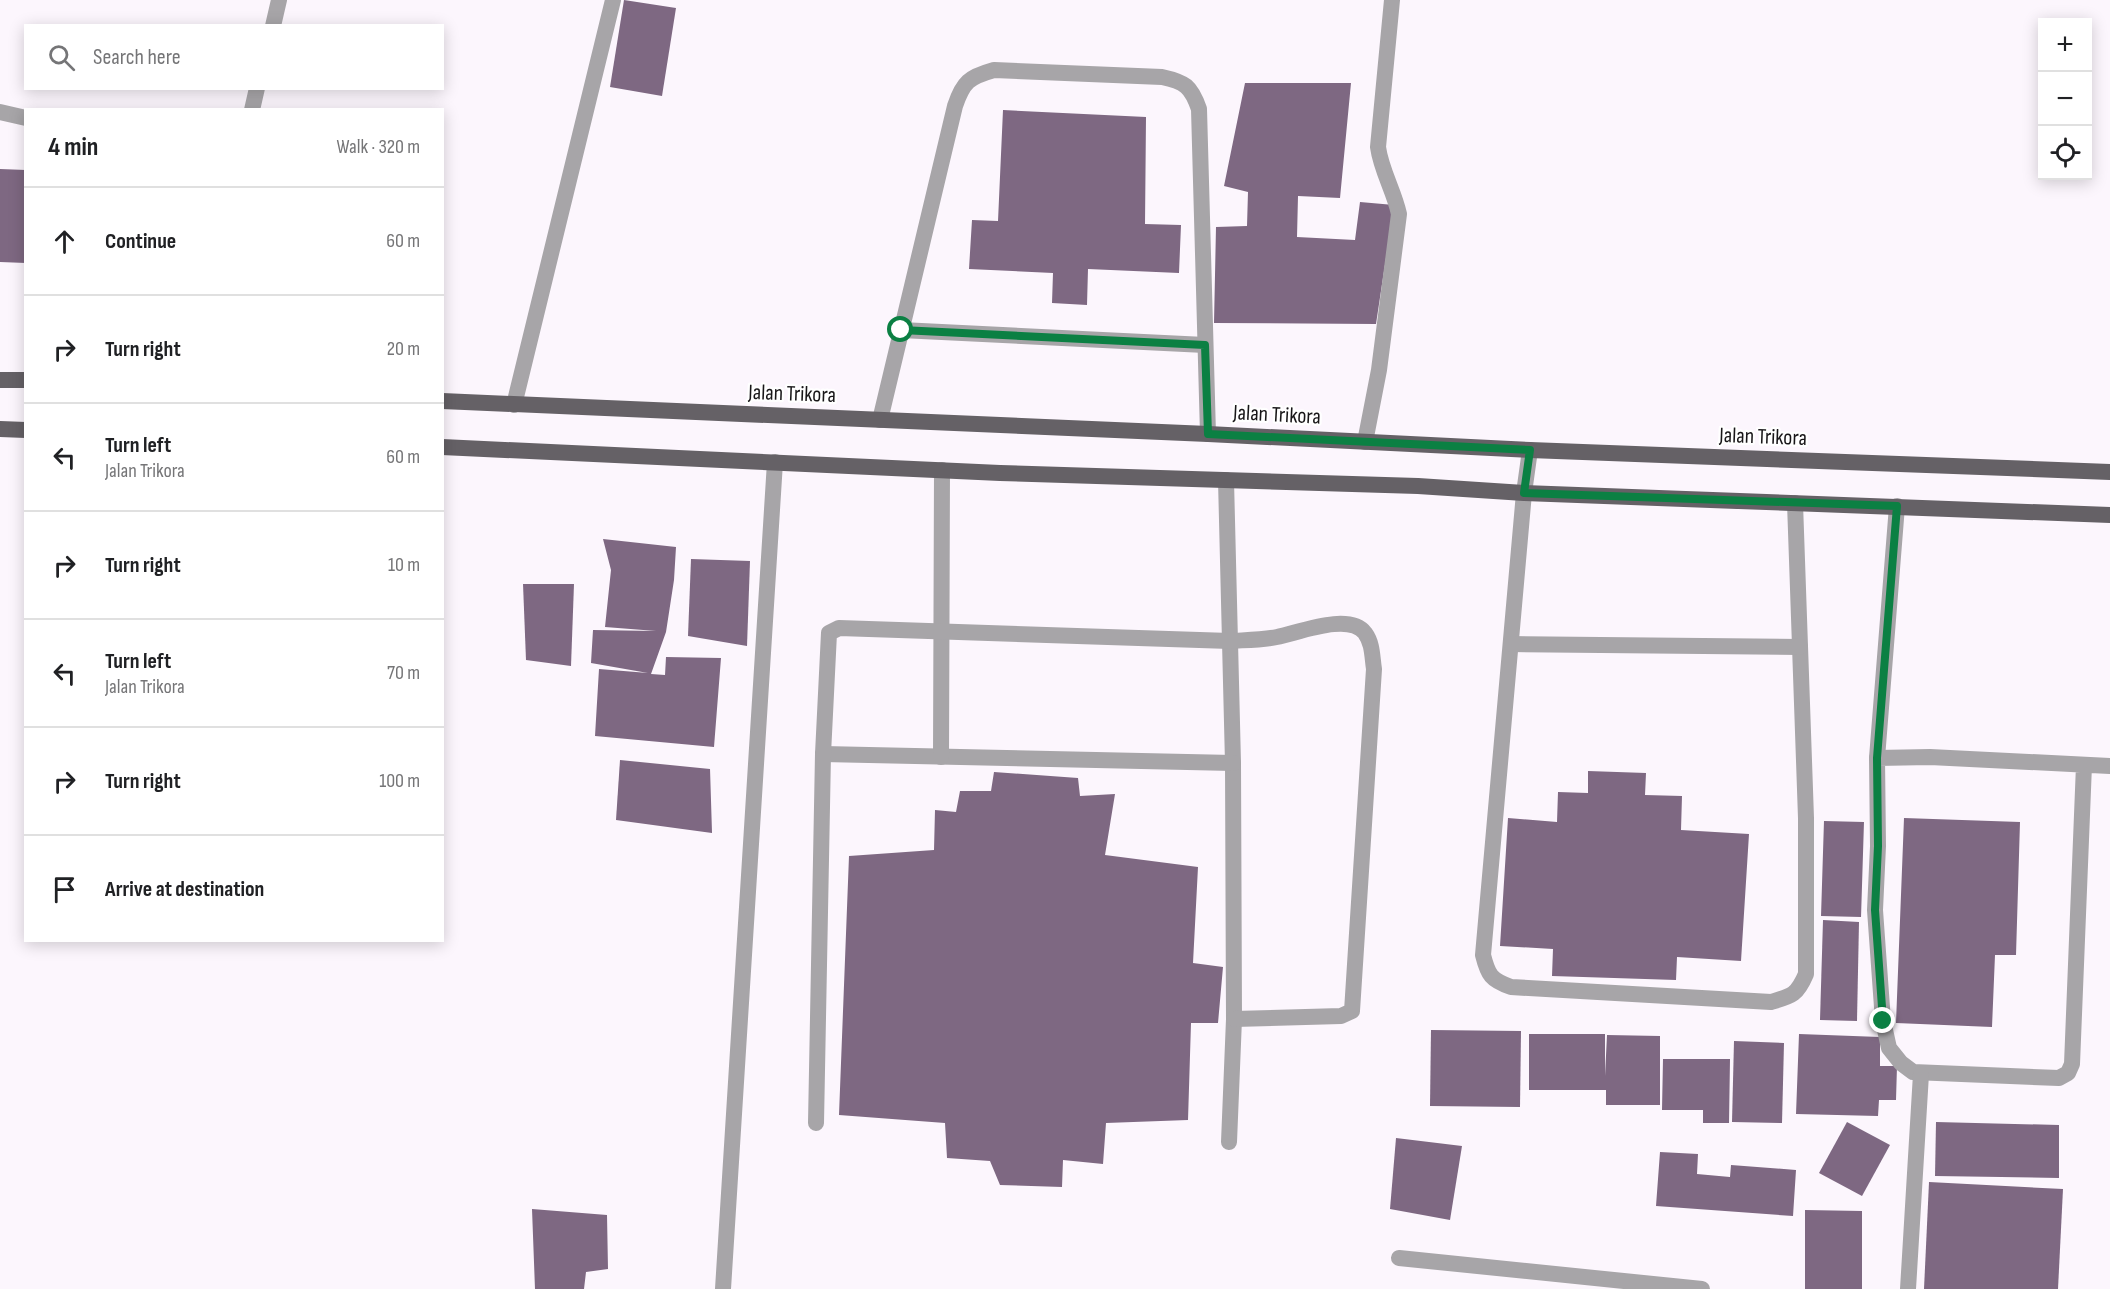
<!DOCTYPE html>
<meta charset="utf-8">
<style>
body{margin:0;font-family:"Sofia Sans Condensed",sans-serif;background:#f6f6f6;color:#202124}
.controls{position:absolute;right:18px;top:18px;display:grid;overflow:hidden;border-radius:0px;box-shadow:0 3px 15px #0003}
.controls button{width:54px;height:54px;display:grid;place-items:center;padding:0;border:0;border-bottom:2px solid #e0e0e0;background:#fff;color:#202124;font:30px sans-serif}
.stop{position:absolute;width:18px;height:18px;margin:-14px;border:4px solid #0b8043;border-radius:50%;background:#fff}
.stop.end{background:#0b8043;border-color:#fff;box-shadow:0 2px 6px #0008}
.list{margin:0;padding:0;list-style:none}
h2{display:flex;justify-content:space-between;align-items:center;height:78px;margin:0;padding:0 24px;font-size:26px}
h2 small{font-size:20px;font-weight:400;color:#757577}
.list li{display:grid;grid-template-columns:39px 1fr auto;gap:18px;align-items:center;box-sizing:border-box;height:108px;padding:0 24px;border-top:2px solid #e0e0e0}
.list b{display:block;font-size:22px;white-space:nowrap}
.list p{margin:0;font-size:20px;white-space:nowrap;color:#757577}
.list em{font-size:20px;font-style:normal;color:#757577}
.icon{flex:none;width:33px;height:33px;fill:none;stroke:currentColor;stroke-width:2;stroke-linecap:round;stroke-linejoin:round}
.map{position:relative;flex:none;width:2110px;height:1289px;overflow:hidden}
.search{position:absolute;background:#fff;box-shadow:0 3px 15px #0003;left:24px;top:24px;width:420px;height:66px;display:flex;align-items:center;gap:15px;box-sizing:border-box;padding:0 21px;border-radius:0px;color:#757577;font-size:22px}
.panel{position:absolute;background:#fff;box-shadow:0 3px 15px #0003;left:24px;top:108px;width:420px;height:834px;border-radius:0px}
.map>svg:first-child{display:block}
</style>
<div class="map">
<svg width="2110" height="1289" viewBox="0 0 2110 1289">
<rect width="100%" height="100%" fill="#fcf6fd"/>
<!-- building -->
<g fill="#7e6882">
<polygon points="624,0 676,8 662,96 610,87"/>
<polygon points="1245,83 1351,83 1340,198 1298,196 1297,237 1355,240 1360,202 1394,205 1376,324 1214,323 1216,227 1247,226 1248,192 1224,186"/>
<polygon points="1003,110 1146,117 1145,224 1181,225 1179,273 1088,269 1087,305 1052,303 1053,273 969,269 972,220 998,221"/>
<polygon points="0,169 26,170 26,263 0,262"/>
<polygon points="603,539 676,547 674,580 666,632 651,674 665,675 666,657 721,658 714,747 595,736 599,669 648,673 591,663 593,630 656,631 605,627 611,570"/>
<polygon points="691,559 750,561 747,646 688,636"/>
<polygon points="523,584 574,584 571,666 526,660"/>
<polygon points="620,760 710,769 712,833 616,820"/>
<polygon points="1588,771 1646,773 1645,795 1682,796 1681,830 1749,834 1741,961 1677,957 1676,980 1552,976 1553,949 1500,946 1508,818 1557,822 1558,792 1588,793"/>
<polygon points="994,772 1078,778 1080,796 1115,794 1105,855 1198,867 1193,963 1223,967 1218,1023 1191,1023 1188,1120 1106,1123 1103,1164 1063,1160 1062,1187 1000,1185 990,1161 947,1158 945,1123 839,1115 849,856 934,850 935,810 956,812 960,791 991,791"/>
<polygon points="1904,818 2020,822 2016,955 1995,955 1992,1027 1896,1023"/>
<polygon points="1824,821 1864,822 1861,917 1821,916"/>
<polygon points="1823,920 1859,922 1857,1021 1820,1020"/>
<polygon points="1431,1030 1521,1031 1520,1107 1430,1106"/>
<polygon points="1529,1034 1605,1034 1605,1076 1607,1035 1660,1036 1660,1105 1606,1105 1606,1090 1529,1090"/>
<polygon points="1799,1034 1880,1037 1880,1066 1897,1066 1896,1100 1879,1100 1878,1116 1796,1114"/>
<polygon points="1734,1041 1784,1043 1782,1123 1732,1122"/>
<polygon points="1663,1059 1730,1059 1729,1123 1703,1123 1703,1110 1662,1110"/>
<polygon points="1847,1122 1890,1145 1862,1196 1819,1173"/>
<polygon points="1936,1122 2059,1125 2059,1178 1935,1176"/>
<polygon points="1396,1138 1462,1146 1450,1220 1390,1209"/>
<polygon points="1660,1152 1698,1154 1697,1174 1730,1177 1731,1165 1796,1170 1793,1216 1656,1206"/>
<polygon points="1929,1182 2063,1189 2058,1289 1924,1289"/>
<polygon points="532,1209 607,1215 608,1269 586,1272 584,1289 535,1289"/>
<polygon points="1805,1210 1862,1211 1862,1289 1805,1289"/>
</g>
<g fill="none" stroke-linecap="round" stroke-linejoin="round">
<!-- service -->
<g stroke="#a7a5a8" stroke-width="16">
<polyline points="0,112 26,118"/>
<polyline points="901,330 1205,345"/>
<path d="M880,420L955,106C963,82 969,77 994,70L1162,77C1185,82 1191,86 1199,109L1208,434"/>
<path d="M1365,442L1379,370L1399,214C1394,191 1381,170 1378,147L1392,0"/>
<path d="M1530,450L1524,493L1483,955C1488,975 1491,980 1511,987L1771,1002C1792,996 1797,995 1806,974V818L1795,503"/>
<polyline points="1226,480 1233,763 1234,1019 1229,1142"/>
<polyline points="1511,644 1800,647"/>
<polyline points="823,754 1233,763"/>
<polyline points="941,757 942,470"/>
<polyline points="1877,758 1897,506"/>
<polyline points="2084,765 2072,1064 2068,1073 2059,1078 1913,1072 1901,1063 1889,1048 1883,1021 1875,910 1878,846 1877,758 1930,757 2110,766"/>
<path d="M816,1123L823,754L829,633L839,628L1230,641C1246,640 1262,640 1277,637C1298,633 1349,612 1365,633C1373,644 1372,657 1374,669L1352,1011L1341,1016L1234,1019"/>
<polyline points="1908,1289 1921,1074"/>
</g>
<!-- minor -->
<g stroke="#a7a5a8" stroke-width="16">
<polyline points="514,405 613,0"/>
<polyline points="1399,1258 1702,1289"/>
<polyline points="723,1289 775,462"/>
</g>
<!-- tertiary -->
<g stroke="#a7a5a8" stroke-width="16">
<polyline points="273,26 279,0"/>
<polyline points="252,110 257,88"/>
</g>
<!-- primary -->
<g stroke="#656166" stroke-width="16">
<polyline points="0,380 26,380"/>
<polyline points="442,401 1208,434 1530,450 2110,472"/>
<polyline points="0,429 26,430"/>
<polyline points="442,447 1000,473 1418,486 1524,493 2110,515"/>
</g>
</g>
<g fill="none" stroke-linecap="round" stroke-linejoin="round">
<!-- route -->
<polyline stroke="#0b8043" stroke-width="8" points="901,330 1205,345 1208,434 1530,450 1524,493 1897,506 1877,758 1878,846 1875,910 1883,1021"/>
</g>
<g text-anchor="middle" dominant-baseline="central" stroke-width="4.5" stroke-linejoin="round" paint-order="stroke">
<!-- street labels -->
<g font-size="22" fill="#181618" stroke="#fff">
<text transform="translate(792 394) rotate(2)">Jalan Trikora</text>
<text transform="translate(1277 415) rotate(3)">Jalan Trikora</text>
<text transform="translate(1763 437) rotate(2)">Jalan Trikora</text>
</g>
</g>
</svg>
<div class="controls">
<button>+</button>
<button>−</button>
<button><svg class="icon" aria-label="locate" viewBox="0 0 24 24"><circle cx="12" cy="12" r="6"/><path d="M12 2v4M12 18v4M2 12h4M18 12h4"/></svg></button>
</div>
<div class="stop" style="left:901px;top:330px"></div>
<div class="stop end" style="left:1883px;top:1021px"></div>
<div class="search"><svg class="icon" aria-label="search" viewBox="0 0 24 24"><circle cx="10" cy="10" r="6"/><path d="M15 15l6 6"/></svg>Search here</div>
<section class="panel">
<h2>4 min<small>Walk · 320 m</small></h2>
<ul class="list">
<li><svg class="icon" aria-label="ahead" viewBox="0 0 24 24"><path d="M12 20V5M6 11l6-6 6 6"/></svg><div><b>Continue</b></div><em>60 m</em></li>
<li><svg class="icon" aria-label="right" viewBox="0 0 24 24"><path d="M7 20v-9h11M14 6l5 5-5 5"/></svg><div><b>Turn right</b></div><em>20 m</em></li>
<li><svg class="icon" aria-label="left" viewBox="0 0 24 24"><path d="M17 20v-9H6M10 6l-5 5 5 5"/></svg><div><b>Turn left</b><p>Jalan Trikora</p></div><em>60 m</em></li>
<li><svg class="icon" aria-label="right" viewBox="0 0 24 24"><path d="M7 20v-9h11M14 6l5 5-5 5"/></svg><div><b>Turn right</b></div><em>10 m</em></li>
<li><svg class="icon" aria-label="left" viewBox="0 0 24 24"><path d="M17 20v-9H6M10 6l-5 5 5 5"/></svg><div><b>Turn left</b><p>Jalan Trikora</p></div><em>70 m</em></li>
<li><svg class="icon" aria-label="right" viewBox="0 0 24 24"><path d="M7 20v-9h11M14 6l5 5-5 5"/></svg><div><b>Turn right</b></div><em>100 m</em></li>
<li><svg class="icon" aria-label="arrive" viewBox="0 0 24 24"><path d="M6 21V4h12l-3 4 3 4H6"/></svg><div><b>Arrive at destination</b></div></li>
</ul>
</section>
</div>
